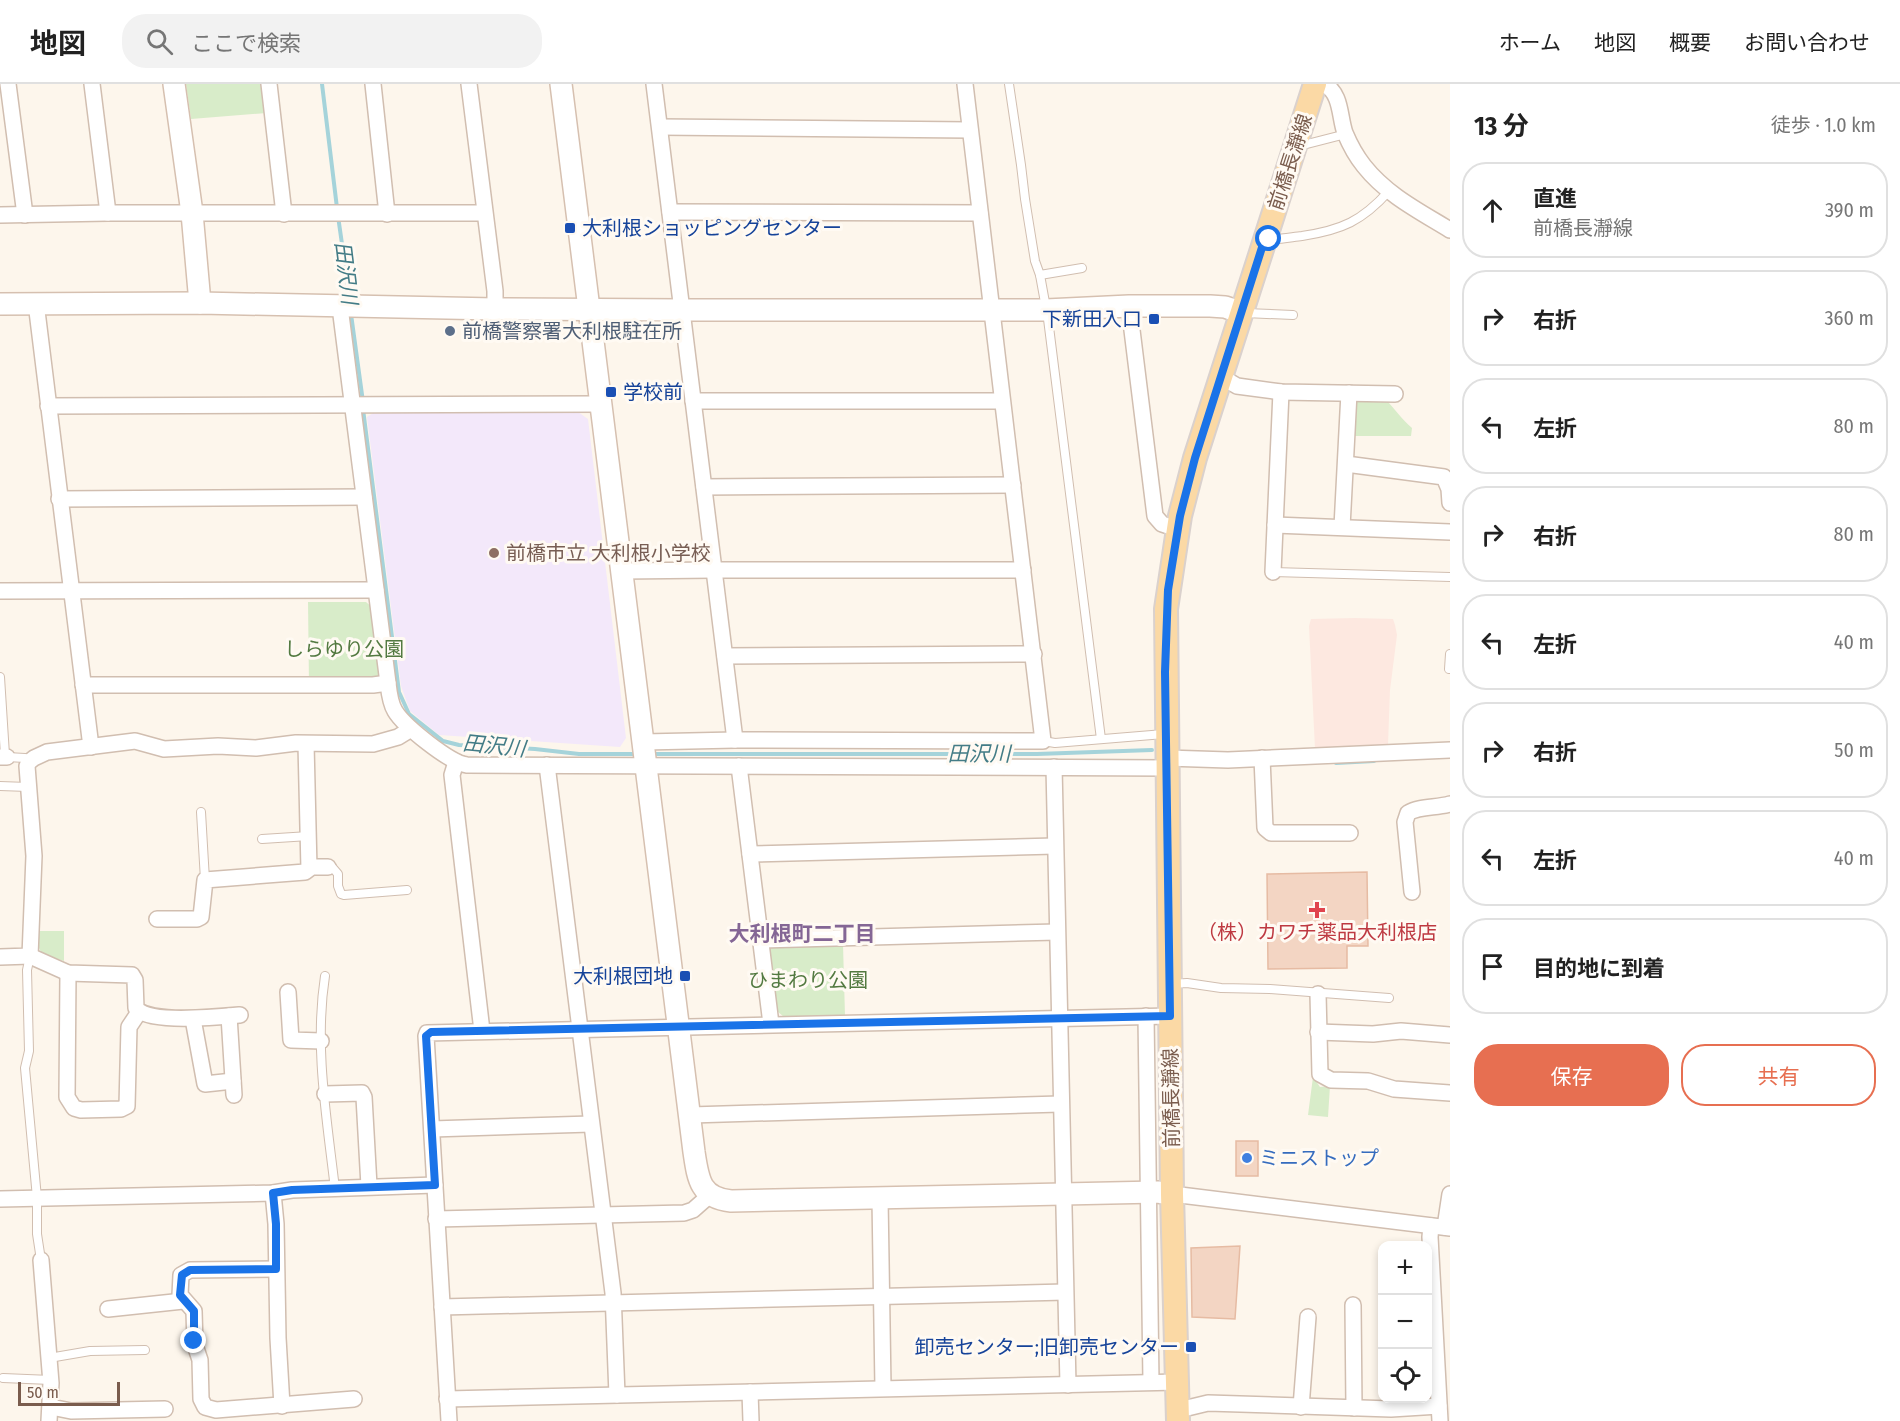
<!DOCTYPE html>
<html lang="ja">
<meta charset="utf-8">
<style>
body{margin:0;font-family:"Fira Sans Condensed","Noto Sans JP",sans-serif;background:#f2f2f2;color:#222}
.controls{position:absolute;right:18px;bottom:18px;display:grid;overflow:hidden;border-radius:12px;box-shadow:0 3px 9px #0003}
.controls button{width:54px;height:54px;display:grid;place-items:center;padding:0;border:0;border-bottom:2px solid #e0e0e0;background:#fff;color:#222;font:30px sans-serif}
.scale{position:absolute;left:18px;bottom:15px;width:102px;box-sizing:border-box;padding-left:6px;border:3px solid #7a5c4d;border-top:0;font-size:16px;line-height:21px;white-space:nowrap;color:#7a5c4d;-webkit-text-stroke:4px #fffaf3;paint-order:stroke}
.stop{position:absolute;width:18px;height:18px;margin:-14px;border:4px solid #1a73e8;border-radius:50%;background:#fff}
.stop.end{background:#1a73e8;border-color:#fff;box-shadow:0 2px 6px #0008}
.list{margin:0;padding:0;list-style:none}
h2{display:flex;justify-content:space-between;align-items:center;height:78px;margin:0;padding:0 24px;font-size:26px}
h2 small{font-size:20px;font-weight:400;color:#767676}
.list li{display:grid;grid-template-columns:39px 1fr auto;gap:18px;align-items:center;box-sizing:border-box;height:96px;margin:0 12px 12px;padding:0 12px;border:2px solid #e0e0e0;border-radius:24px}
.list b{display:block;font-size:22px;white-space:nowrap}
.list p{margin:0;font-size:20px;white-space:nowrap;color:#767676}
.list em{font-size:20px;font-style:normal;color:#767676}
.actions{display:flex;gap:12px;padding:18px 24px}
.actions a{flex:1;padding:14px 0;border:2px solid #e76f51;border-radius:24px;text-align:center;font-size:21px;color:#e76f51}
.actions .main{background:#e76f51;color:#fff}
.icon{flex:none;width:33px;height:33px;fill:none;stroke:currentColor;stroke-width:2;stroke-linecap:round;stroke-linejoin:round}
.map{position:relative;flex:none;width:1450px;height:1337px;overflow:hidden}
header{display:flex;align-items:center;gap:36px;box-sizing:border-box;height:84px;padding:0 30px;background:#fff;border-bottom:2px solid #e0e0e0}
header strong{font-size:28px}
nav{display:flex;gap:33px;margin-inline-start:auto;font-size:21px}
.search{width:420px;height:54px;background:#f2f2f2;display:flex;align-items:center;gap:15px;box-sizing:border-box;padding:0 21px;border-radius:24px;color:#767676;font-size:22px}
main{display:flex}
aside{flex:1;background:#fff}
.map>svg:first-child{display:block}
</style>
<header>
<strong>地図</strong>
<div class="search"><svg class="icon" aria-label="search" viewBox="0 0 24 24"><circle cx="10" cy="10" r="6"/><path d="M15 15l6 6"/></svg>ここで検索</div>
<nav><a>ホーム</a><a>地図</a><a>概要</a><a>お問い合わせ</a></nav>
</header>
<main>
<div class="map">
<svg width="1450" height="1337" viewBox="0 0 1450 1337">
<rect width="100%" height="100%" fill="#fdf6ec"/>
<!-- commercial -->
<polygon fill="#fde8e0" points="1355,534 1393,535 1395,541 1397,551 1390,606 1388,661 1315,665 1309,542 1311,535"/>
<!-- education -->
<polygon fill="#f3e8fa" points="376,327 578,328 588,335 626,654 620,663 439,651 410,627 401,602 367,333"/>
<!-- green -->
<g fill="#d8ecc9">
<polygon points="186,0 267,0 267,29 191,35"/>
<path d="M1358,317L1388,318C1396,327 1402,335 1412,344L1411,352H1354L1355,322Z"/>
<polygon points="308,518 366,518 374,525 383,592 309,601"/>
<polygon points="39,847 64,847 64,877 42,870 38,862"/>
<polygon points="843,860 845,932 784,933 777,927 769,866 775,861"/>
<polygon points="1313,993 1320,1003 1330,1002 1328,1033 1308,1031"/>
</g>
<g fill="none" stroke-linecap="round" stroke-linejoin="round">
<!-- stream -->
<g stroke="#a5d3da" stroke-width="4">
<polyline points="322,0 337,124"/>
<polyline points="338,132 350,216"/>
<polyline points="351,230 363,318"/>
<polyline points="363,325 399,608 409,630 443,657 459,661 535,665 579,670 637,670"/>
<polyline points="650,670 1037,670 1152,666"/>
<polyline points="1336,679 1374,677"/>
</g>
</g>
<!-- building -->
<g fill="#f3d5c3" stroke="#e6bba3" stroke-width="1.5">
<polygon points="1367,788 1368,862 1347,862 1347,884 1268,885 1267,790"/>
<rect x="1236" y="1057" width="22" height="35"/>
<polygon points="1240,1162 1235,1235 1192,1233 1191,1164"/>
</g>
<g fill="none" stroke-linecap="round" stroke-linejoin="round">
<defs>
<g id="lane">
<polyline points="1009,0 1021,81 1025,115 1035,177 1040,191 1048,235 1101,655"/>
<polyline points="1298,58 1307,60 1346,50"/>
<path d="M1269,155C1280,156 1292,153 1302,152C1342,146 1362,137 1389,107"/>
<polyline points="1040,191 1082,184"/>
<polyline points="1245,229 1293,231"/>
<polyline points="1273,488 1450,493"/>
<polyline points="1449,585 1450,570"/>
<polyline points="0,593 5,671 7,673 25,674 29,678"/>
<polyline points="1043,657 1055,659 1164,650"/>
<polyline points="0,702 28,703"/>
<polyline points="201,728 205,796"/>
<polyline points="262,755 309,752"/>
<polyline points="328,783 332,783 338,790 338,802 341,810 344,811 407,806"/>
<polyline points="30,872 27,886 29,967 25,984 37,1114 37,1150 41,1176"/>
<path d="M325,892C314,963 327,1035 335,1105"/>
<polyline points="1171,900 1187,899 1221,904 1270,905 1389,914"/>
<polyline points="49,1274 90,1267 145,1266"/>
<polyline points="3,1294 51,1296"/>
</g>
<g id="street">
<polyline points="8,0 25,131"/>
<polyline points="92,0 108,129"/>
<polyline points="269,0 284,130"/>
<polyline points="373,0 387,130"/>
<polyline points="469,0 495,207 495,225"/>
<polyline points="654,0 735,656"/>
<path d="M1324,0C1342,10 1339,32 1345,49C1350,61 1356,72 1364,82C1387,111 1419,127 1450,146"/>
<polyline points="660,43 970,46"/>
<polyline points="670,128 980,129"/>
<polyline points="0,131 108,129 484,129"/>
<polyline points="36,219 91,663"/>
<polyline points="1129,222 1155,432 1162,440 1177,445"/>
<path d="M340,223L388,599C389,608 390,619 395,627C404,642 450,679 467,681L1167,684"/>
<polyline points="1220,292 1237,302 1281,308 1395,310"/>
<polyline points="693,317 1002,317"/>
<polyline points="48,322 601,320"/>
<polyline points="1346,380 1444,393 1449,405 1450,419"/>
<polyline points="704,403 1013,401"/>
<polyline points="59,415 364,413"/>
<polyline points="1275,441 1450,448"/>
<polyline points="1342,443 1349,309"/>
<polyline points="622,487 714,486 1023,486"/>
<polyline points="1273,488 1281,308"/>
<polyline points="0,507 376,506"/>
<polyline points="725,572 1034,570"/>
<polyline points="83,601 373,601 388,599"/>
<polyline points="644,658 735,656 1043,657 965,0"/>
<polyline points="0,673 7,673"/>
<polyline points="1167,674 1228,676 1450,666"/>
<polyline points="1262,674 1265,744 1271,749 1350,749"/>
<polyline points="456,678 452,691 482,947"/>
<polyline points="547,681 613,1209 617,1311"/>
<polyline points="739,682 771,940"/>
<polyline points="1054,683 1068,1301"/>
<polyline points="750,770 1055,762"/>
<polyline points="310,783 328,783"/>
<path d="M1412,808L1405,738L1408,729C1419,722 1437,724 1450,720"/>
<polyline points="157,835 197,835 201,833 205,796 305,788 309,785 306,660"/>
<polyline points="761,856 1057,848"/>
<path d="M30,872L68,889L132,891L135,896L136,924C148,940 219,933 240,931"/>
<polyline points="0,873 30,872 34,772 27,682 29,678 34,674 47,668 135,657 164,665 218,662 256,664 296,659 373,660 398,653 411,645"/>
<polyline points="68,889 67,1013 74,1024 81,1026 121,1025 127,1022 129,943 139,928"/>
<polyline points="288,908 291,956 321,957"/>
<polyline points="1318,910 1320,990 1331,996 1368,997 1394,1005 1450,1009"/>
<polyline points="229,932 234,1011"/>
<polyline points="1146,932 1151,1298"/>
<polyline points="193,935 205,1000 233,997"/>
<polyline points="1318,948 1373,950 1401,947 1450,951"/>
<polyline points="325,1010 362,1009 364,1013 369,1102"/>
<polyline points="691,1031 1060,1020"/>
<polyline points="432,1045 591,1040"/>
<polyline points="273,1109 276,1140 278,1254 282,1322"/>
<polyline points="1172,1110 1450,1144"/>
<polyline points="880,1114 883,1304"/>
<polyline points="0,1115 273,1109 292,1106 435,1101"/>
<polyline points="436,1135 684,1129 693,1126 710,1111"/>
<polyline points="1431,1142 1430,1153 1440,1337"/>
<polyline points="1445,1143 1450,1110"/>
<polyline points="41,1176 51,1299 49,1337"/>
<polyline points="276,1185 190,1186 181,1191 180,1211 194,1227 195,1261 200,1276 201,1315 205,1323 216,1326 354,1315"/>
<polyline points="1353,1221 1354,1324"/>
<polyline points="442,1223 1065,1208"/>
<polyline points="108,1225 183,1217"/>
<polyline points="750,1308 751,1337"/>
<polyline points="447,1315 1178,1298"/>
<polyline points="51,1323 71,1327 165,1325"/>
<polyline points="1301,1323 1308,1233"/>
<polyline points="1179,1326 1208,1319 1391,1325 1439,1322"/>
<polyline points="449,1337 426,952 427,949 1170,932"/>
</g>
<g id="secondary">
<polyline points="174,0 192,129 200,219"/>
<path d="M561,0L694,1068C698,1095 700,1114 731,1117L1157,1108L1172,1110"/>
<polyline points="0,220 200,219 495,225 683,226 1046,226 1129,222 1210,222 1225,223 1240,228"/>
</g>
<polyline id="primary" points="1178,1337 1172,1110 1166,525 1180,432 1195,374 1315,0"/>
</defs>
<!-- lane casing -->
<use href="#lane" stroke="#d1beb0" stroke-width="10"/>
<!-- street casing -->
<use href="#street" stroke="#d1beb0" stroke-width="18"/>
<!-- secondary casing -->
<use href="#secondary" stroke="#d6c0b0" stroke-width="24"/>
<!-- primary casing -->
<use href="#primary" stroke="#dad1cd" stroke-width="26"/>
<!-- lane -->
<use href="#lane" stroke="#fff" stroke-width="8"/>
<!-- street -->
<use href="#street" stroke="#fff" stroke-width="15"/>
<!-- secondary -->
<use href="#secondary" stroke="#fff" stroke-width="21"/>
<!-- primary -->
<use href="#primary" stroke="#fbd9a5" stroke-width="22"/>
</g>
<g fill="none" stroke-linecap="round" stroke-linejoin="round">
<!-- route -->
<polyline stroke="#1a73e8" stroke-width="8" points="194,1257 194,1227 180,1211 182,1191 190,1186 276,1185 276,1140 273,1109 292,1106 435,1101 426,952 431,948 1170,932 1165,588 1168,506 1180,432 1195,374 1265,154 1269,155"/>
</g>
<!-- markers -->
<g fill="#1a4fb4" stroke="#fffaf3" stroke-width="2">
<rect x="564" y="138" width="12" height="12" rx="3"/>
<rect x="1148" y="229" width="12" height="12" rx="3"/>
<rect x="605" y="302" width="12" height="12" rx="3"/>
<rect x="679" y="886" width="12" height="12" rx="3"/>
<rect x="1185" y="1257" width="12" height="12" rx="3"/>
</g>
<circle fill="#5c6f8a" stroke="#fffaf3" stroke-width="2" cx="450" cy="247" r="6"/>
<circle fill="#8d6e63" stroke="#fffaf3" stroke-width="2" cx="494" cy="469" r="6"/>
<path fill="#e0444e" stroke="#fffaf3" stroke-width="2" d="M1314 817h6v6h6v6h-6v6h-6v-6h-6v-6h6z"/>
<circle fill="#3f7fe0" stroke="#fffaf3" stroke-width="2" cx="1247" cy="1074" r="6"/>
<g text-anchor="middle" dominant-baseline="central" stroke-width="6" stroke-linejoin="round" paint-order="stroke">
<!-- street labels -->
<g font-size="20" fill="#7a5c4d" stroke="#fffaf3">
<text transform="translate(1290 78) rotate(-72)">前橋長瀞線</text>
<text transform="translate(1171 1014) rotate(-91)">前橋長瀞線</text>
</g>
<!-- transit labels -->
<g font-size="20" fill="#164399" stroke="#fffaf3" text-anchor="end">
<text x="582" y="144" text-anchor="start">大利根ショッピングセンター</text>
<text x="1142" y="235">下新田入口</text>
<text x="623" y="308" text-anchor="start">学校前</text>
<text x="673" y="892">大利根団地</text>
<text x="1179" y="1263">卸売センター;旧卸売センター</text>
</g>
<!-- service labels -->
<g font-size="20" fill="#4e5e75" stroke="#fffaf3" text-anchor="start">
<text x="462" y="247">前橋警察署大利根駐在所</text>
</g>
<!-- education labels -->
<g font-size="20" fill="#785e54" stroke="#fffaf3" text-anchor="start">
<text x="506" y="469">前橋市立 大利根小学校</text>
</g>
<!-- park labels -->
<g font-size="20" fill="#537a41" stroke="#fffaf3">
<text x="344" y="565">しらゆり公園</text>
<text x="808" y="896">ひまわり公園</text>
</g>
<!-- health labels -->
<g font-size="20" fill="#be3a42" stroke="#fffaf3">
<text x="1317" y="848">（株）カワチ薬品大利根店</text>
</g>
<!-- shop labels -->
<g font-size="20" fill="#366cbe" stroke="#fffaf3" text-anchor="start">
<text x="1259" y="1074">ミニストップ</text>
</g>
<!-- water labels -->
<g font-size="21" font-style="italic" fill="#437c86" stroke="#fffaf3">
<text transform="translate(346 189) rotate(83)">田沢川</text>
<text transform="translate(494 662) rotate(6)">田沢川</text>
<text x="979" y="670">田沢川</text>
</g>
<!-- neighbourhood labels -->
<g font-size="21" font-weight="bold" fill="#846695" stroke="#fffaf3">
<text x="802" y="850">大利根町二丁目</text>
</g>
</g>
</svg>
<div class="controls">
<button>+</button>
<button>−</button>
<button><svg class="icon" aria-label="locate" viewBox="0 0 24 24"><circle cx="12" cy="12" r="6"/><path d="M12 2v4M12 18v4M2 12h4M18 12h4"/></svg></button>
</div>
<div class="scale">50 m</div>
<div class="stop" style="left:1269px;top:155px"></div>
<div class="stop end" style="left:194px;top:1257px"></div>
</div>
<aside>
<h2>13 分<small>徒歩 · 1.0 km</small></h2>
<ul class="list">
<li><svg class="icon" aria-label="ahead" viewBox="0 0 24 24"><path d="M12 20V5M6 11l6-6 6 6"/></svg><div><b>直進</b><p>前橋長瀞線</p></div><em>390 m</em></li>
<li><svg class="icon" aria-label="right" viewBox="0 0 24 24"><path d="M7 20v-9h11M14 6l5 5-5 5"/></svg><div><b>右折</b></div><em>360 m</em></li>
<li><svg class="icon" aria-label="left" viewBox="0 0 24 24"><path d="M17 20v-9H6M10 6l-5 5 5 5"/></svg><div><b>左折</b></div><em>80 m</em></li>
<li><svg class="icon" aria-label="right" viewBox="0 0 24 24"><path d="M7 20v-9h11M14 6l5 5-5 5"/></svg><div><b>右折</b></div><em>80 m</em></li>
<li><svg class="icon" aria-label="left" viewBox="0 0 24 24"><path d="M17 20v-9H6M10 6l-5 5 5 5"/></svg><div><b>左折</b></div><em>40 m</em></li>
<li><svg class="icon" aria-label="right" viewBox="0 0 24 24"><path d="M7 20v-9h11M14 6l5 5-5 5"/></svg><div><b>右折</b></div><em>50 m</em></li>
<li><svg class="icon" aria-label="left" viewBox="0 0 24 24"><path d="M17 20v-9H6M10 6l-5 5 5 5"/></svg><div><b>左折</b></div><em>40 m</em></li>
<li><svg class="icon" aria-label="arrive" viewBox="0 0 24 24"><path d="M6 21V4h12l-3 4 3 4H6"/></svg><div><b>目的地に到着</b></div></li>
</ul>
<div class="actions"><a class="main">保存</a><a>共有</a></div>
</aside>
</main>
